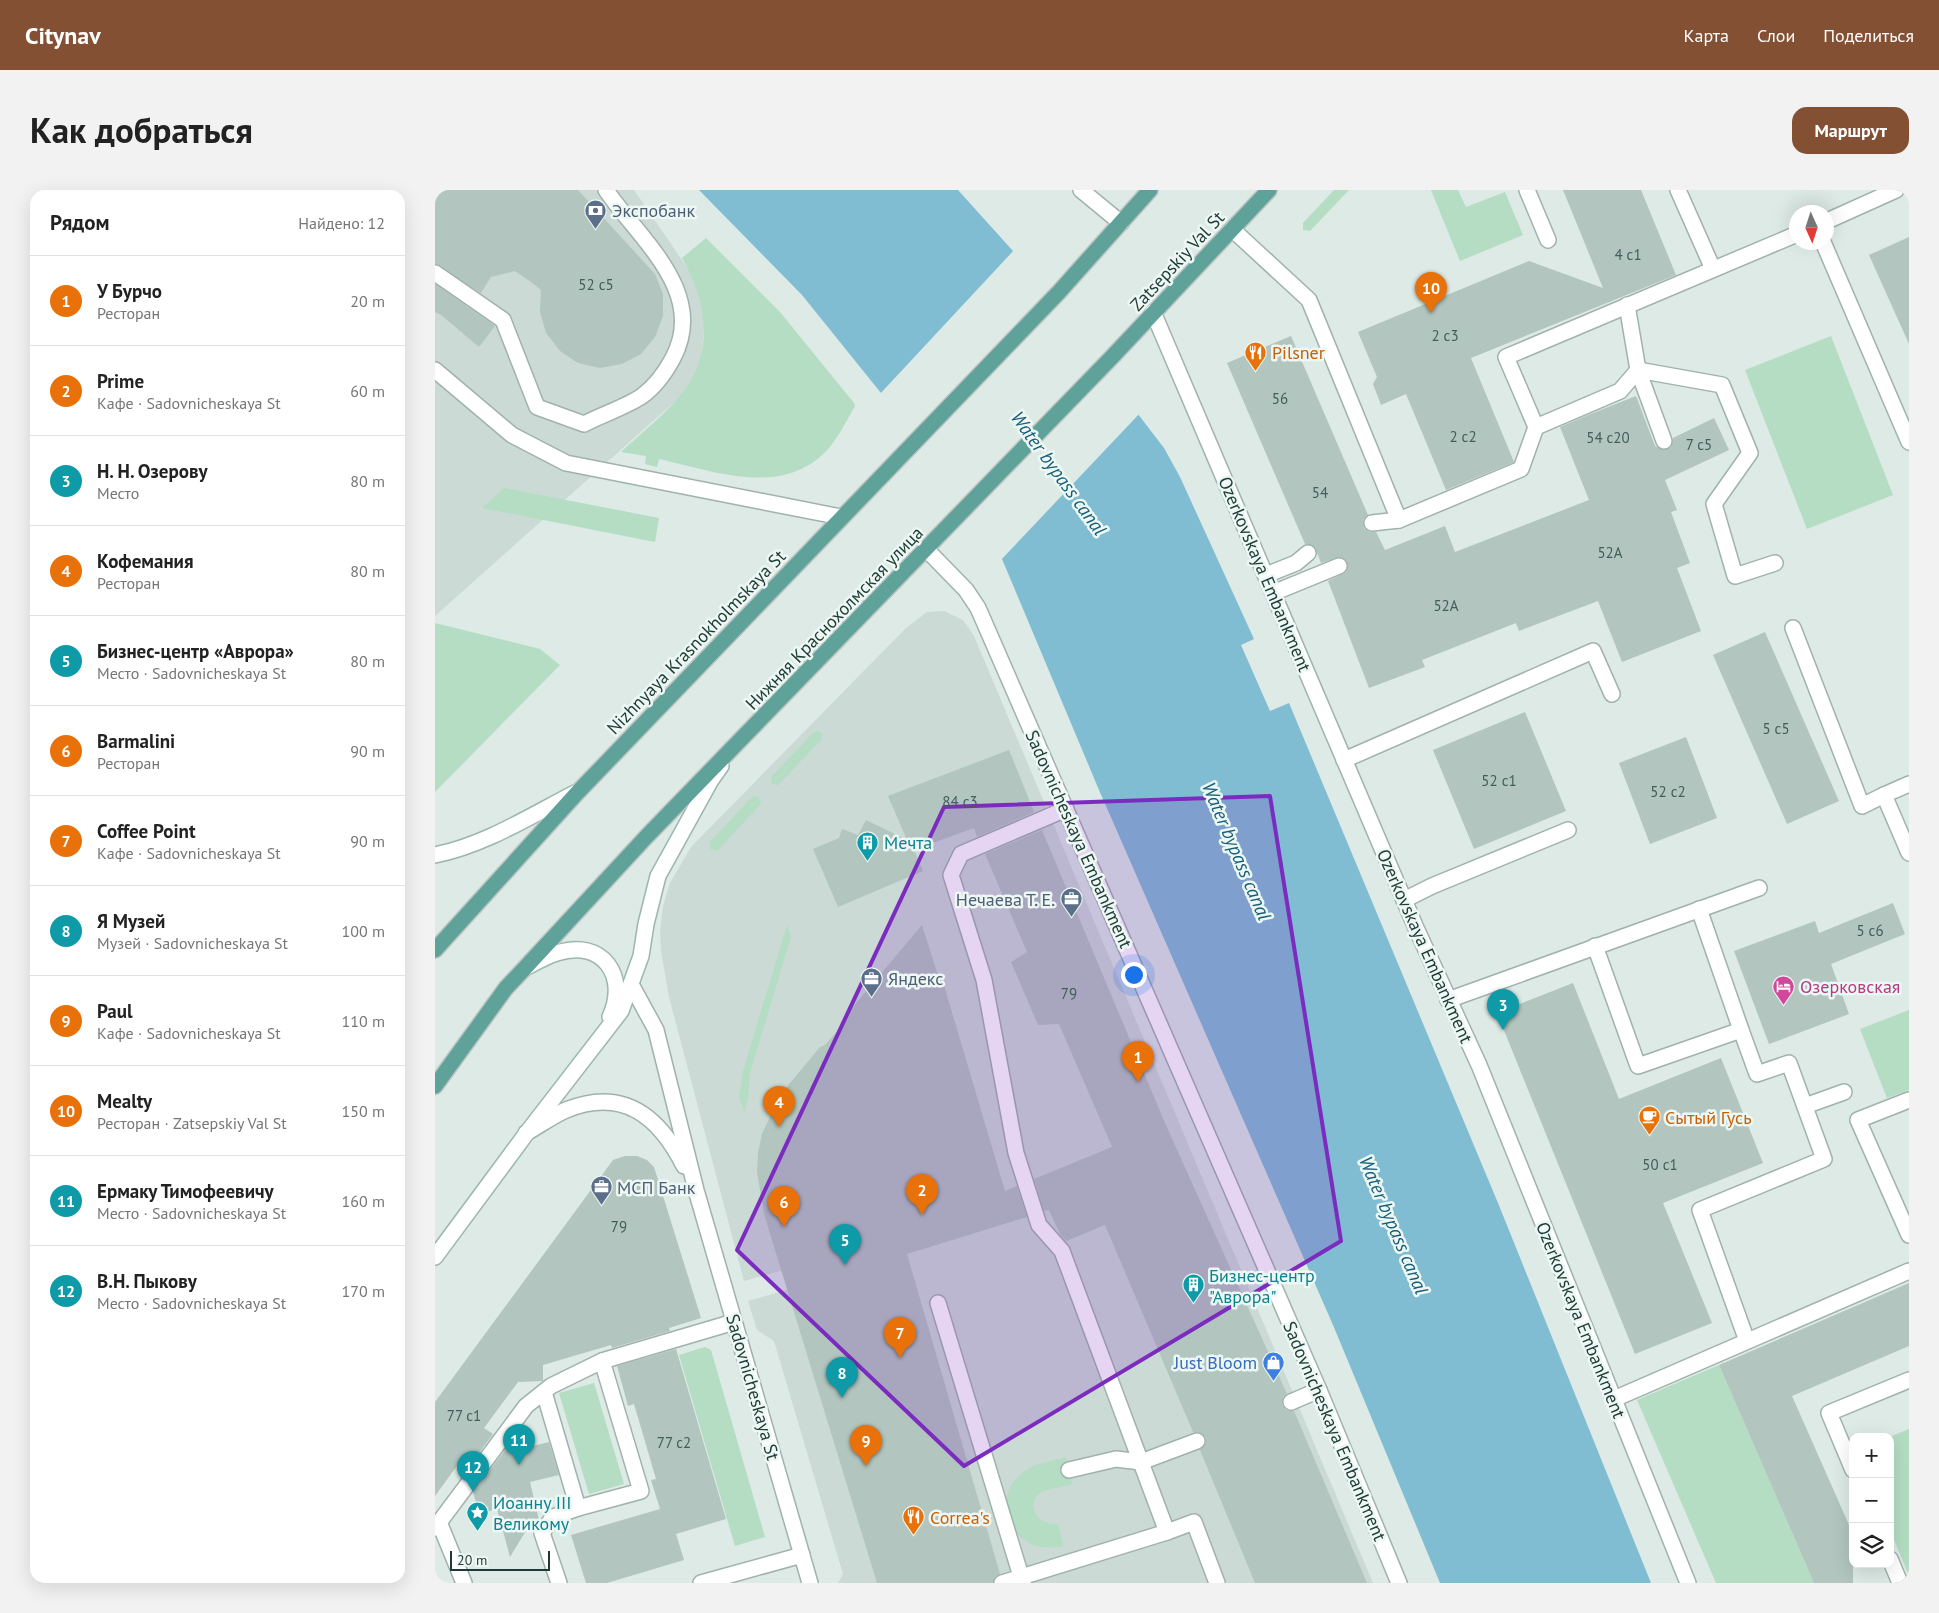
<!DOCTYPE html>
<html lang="ru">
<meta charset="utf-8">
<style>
body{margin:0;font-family:"PT Sans",sans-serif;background:#f2f2f2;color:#222}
.controls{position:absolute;right:15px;bottom:15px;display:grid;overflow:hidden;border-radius:10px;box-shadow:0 5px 20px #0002}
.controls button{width:45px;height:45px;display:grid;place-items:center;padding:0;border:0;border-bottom:1px solid #e0e0e0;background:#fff;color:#222;font:25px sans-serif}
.compass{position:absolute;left:1354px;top:15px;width:45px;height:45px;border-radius:50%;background:#fff;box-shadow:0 5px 20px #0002;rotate:177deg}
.scale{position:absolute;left:15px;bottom:12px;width:100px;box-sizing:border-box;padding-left:5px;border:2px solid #1e3a35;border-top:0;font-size:14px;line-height:18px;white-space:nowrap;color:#1e3a35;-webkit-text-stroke:4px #edf7f3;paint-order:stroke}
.you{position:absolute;left:698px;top:784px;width:18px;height:18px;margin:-12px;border:4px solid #fff;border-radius:50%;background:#1a73e8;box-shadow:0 0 0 8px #1a73e833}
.badge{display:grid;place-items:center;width:32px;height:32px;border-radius:50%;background:#835034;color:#fff;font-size:16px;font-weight:700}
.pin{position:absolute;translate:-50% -41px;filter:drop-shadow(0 1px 2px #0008)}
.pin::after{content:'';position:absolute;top:26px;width:18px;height:15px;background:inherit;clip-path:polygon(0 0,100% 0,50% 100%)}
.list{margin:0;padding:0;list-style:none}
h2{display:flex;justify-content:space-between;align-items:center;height:65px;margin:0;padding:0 20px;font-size:21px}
h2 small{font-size:16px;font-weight:400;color:#767676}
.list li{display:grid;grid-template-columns:32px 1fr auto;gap:15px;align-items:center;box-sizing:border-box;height:90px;padding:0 20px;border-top:1px solid #e0e0e0}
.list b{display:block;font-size:19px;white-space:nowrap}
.list p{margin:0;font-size:16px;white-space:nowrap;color:#767676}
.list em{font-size:16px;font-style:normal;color:#767676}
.icon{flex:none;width:28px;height:28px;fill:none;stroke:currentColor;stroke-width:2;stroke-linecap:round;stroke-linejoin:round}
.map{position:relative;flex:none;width:1474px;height:1393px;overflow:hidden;border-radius:15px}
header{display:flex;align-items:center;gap:30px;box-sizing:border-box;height:70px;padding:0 25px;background:#835034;color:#fff}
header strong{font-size:24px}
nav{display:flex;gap:28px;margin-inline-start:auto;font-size:18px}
.intro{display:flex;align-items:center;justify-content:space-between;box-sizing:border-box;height:120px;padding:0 30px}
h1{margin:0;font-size:35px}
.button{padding:12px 22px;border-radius:15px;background:#835034;color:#fff;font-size:18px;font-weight:700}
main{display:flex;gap:30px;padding:0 30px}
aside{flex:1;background:#fff;border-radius:15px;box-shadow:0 5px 20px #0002}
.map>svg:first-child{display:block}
</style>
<header>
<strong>Citynav</strong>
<nav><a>Карта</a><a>Слои</a><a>Поделиться</a></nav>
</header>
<div class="intro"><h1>Как добраться</h1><a class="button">Маршрут</a></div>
<main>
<aside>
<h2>Рядом<small>Найдено: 12</small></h2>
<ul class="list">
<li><span class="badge" style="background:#e8710a">1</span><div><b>У Бурчо</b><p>Ресторан</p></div><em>20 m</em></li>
<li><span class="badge" style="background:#e8710a">2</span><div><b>Prime</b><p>Кафе · Sadovnicheskaya St</p></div><em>60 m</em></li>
<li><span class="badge" style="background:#0f9aa8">3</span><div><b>Н. Н. Озерову</b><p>Место</p></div><em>80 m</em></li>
<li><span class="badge" style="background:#e8710a">4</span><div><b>Кофемания</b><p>Ресторан</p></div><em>80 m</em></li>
<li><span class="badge" style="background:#0f9aa8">5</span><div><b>Бизнес-центр «Аврора»</b><p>Место · Sadovnicheskaya St</p></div><em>80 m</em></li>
<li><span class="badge" style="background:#e8710a">6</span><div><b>Barmalini</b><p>Ресторан</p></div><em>90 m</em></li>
<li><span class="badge" style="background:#e8710a">7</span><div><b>Coffee Point</b><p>Кафе · Sadovnicheskaya St</p></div><em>90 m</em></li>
<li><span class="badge" style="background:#0f9aa8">8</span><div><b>Я Музей</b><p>Музей · Sadovnicheskaya St</p></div><em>100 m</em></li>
<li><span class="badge" style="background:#e8710a">9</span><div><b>Paul</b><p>Кафе · Sadovnicheskaya St</p></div><em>110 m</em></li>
<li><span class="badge" style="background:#e8710a">10</span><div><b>Mealty</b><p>Ресторан · Zatsepskiy Val St</p></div><em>150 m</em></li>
<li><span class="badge" style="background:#0f9aa8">11</span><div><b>Ермаку Тимофеевичу</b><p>Место · Sadovnicheskaya St</p></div><em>160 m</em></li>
<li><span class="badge" style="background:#0f9aa8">12</span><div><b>В.Н. Пыкову</b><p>Место · Sadovnicheskaya St</p></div><em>170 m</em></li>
</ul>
</aside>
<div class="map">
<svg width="1474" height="1393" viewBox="0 0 1474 1393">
<rect width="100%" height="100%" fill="#ddeae5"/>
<!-- built -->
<g fill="#cbdad5">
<polygon points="0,0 199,0 258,86 266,106 270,127 266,168 258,188 246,206 0,426"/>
<polygon points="509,421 528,430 539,446 938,1393 403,1393 408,1384 339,1151 322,1140 313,1111 362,1097 356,1078 309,1091 234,807 226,761 225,741 228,716 235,693 256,657 471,438 492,422"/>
</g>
<!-- green -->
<g fill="#b4ddc3">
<polygon points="899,0 914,0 875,41 868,40 868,33"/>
<polygon points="996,0 1023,0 1031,17 1070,2 1088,45 1025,71"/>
<path d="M271,48L345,122L419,213L420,216C412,230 404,246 394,258C349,309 279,281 224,269L222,277L210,274L211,266L186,262C205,244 227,227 244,207C280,166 273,112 247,68Z"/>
<polygon points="1396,146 1458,305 1372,339 1310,180"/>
<polygon points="69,298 224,328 220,352 47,318"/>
<polygon points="0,433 105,459 125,475 0,602"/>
<polygon points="383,541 387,543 386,550 343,595 337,594 336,587 379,542"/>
<polygon points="322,606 326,611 325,615 282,661 275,659 275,652 317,607"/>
<path d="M352,735L356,747L315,883C313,897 315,908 309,922L304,907L308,881Z"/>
<polygon points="1474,820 1474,900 1452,908 1425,839"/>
<polygon points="270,1157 276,1160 330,1347 300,1356 244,1165"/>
<polygon points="1284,1175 1379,1393 1281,1393 1202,1210"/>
<polygon points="159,1193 189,1294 154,1304 124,1203"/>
<polygon points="1474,1239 1474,1386 1455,1340 1454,1247"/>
<path d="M631,1267L637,1294C628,1297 615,1298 607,1302C589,1312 601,1336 623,1334L628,1356C575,1368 551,1306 591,1280C602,1273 618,1271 631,1267Z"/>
</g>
<!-- water -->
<polygon fill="#80bdd3" points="264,0 523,0 578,61 729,258 745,287 819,449 806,455 835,521 854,513 1063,1013 1216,1393 1005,1393 898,1135 664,600 567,369 446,203 367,105"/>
<!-- pier -->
<polygon fill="#ddeae5" points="580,59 706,222 565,371 444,205"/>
<!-- building -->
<g fill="#b2c5bf">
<polygon points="0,0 143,0 220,84 228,104 228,126 220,147 206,164 187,174 165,178 143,173 125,161 111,143 105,122 106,100 96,92 80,81 56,87 46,103 0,74"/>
<polygon points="1128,0 1206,0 1241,85 1036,168 1079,272 1011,300 971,204 946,215 938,194 942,187 923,142 1094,71 1168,98"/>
<polygon points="1474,47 1474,154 1434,65"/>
<polygon points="0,94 60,136 44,157 6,125 0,122"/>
<polygon points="856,146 933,325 928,330 929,338 934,342 941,342 950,360 1010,336 1020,362 1154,310 1125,237 1153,225 1201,206 1220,256 1228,260 1236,257 1238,248 1279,228 1294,260 1230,290 1242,320 1236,322 1255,373 1242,378 1266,441 1187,472 1163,411 1084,441 1081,433 987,470 990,477 934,498 893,391 911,382 912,372 905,367 886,373 880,357 870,354 792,173"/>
<polygon points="1330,442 1404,611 1352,634 1278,465"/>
<polygon points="1090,522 1131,621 1039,659 998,560"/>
<polygon points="1251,547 1282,628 1215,654 1184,573"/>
<polygon points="574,560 599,622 542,647 539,638 479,660 488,681 403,717 378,659 404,648 407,639 423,645 431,630 472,650 453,606"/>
<polygon points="607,640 730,933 852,1204 848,1207 847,1215 851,1220 859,1221 932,1393 820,1393 765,1260 771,1253 771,1247 764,1242 758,1242 670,1035 631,1051 625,1044 614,1020 609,1021 599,989 677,957 624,834 603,835 576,772 592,762 550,664"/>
<polygon points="1458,713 1470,744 1396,774 1414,824 1334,854 1299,761 1380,731 1384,743"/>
<polygon points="487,735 505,792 508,792 570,1001 582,996 592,1027 472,1064 565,1384 560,1387 558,1393 442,1393 329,1024 322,982 323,963 327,944 345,905 385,857 390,855 413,829 411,825"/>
<polygon points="1138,793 1184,909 1286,868 1328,973 1228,1013 1277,1133 1200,1164 1062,823"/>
<polygon points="190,966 202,966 212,970 219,977 266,1128 234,1138 235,1141 177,1158 176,1155 108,1175 108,1191 83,1192 49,1238 58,1244 32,1279 29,1266 0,1306 0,1212 178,970"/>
<polygon points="1474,1093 1474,1156 1357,1206 1418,1344 1418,1393 1379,1393 1284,1175"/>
<polygon points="241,1159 291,1329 241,1344 249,1370 172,1393 151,1393 136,1345 225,1319 216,1290 221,1289 199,1214 193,1216 182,1176"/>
<polygon points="114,1252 124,1285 95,1292 104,1330 99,1338 92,1339 75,1367 62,1319 44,1324 38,1302 74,1255 82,1260"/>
</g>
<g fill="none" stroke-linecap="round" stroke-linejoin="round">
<defs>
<g id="service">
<polyline points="1092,0 1113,50"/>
<polyline points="1243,0 1278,79"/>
<polyline points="1392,31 1461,0"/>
<polyline points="797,39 874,110 964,330 1086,279 1101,237 1071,167 1362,44"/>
<polyline points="1388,52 1474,252"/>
<path d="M0,83L68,130L102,217L149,234C166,225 193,216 207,206C221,196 230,183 238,168C273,102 204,49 171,0"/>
<polyline points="1192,115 1203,180 1229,251"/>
<polyline points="0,180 77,245 131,273 406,327"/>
<polyline points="1203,180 1287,195 1315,263 1279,314 1300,386 1340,373"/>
<polyline points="1101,237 1185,201 1203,180"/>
<polyline points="937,333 964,330"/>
<polyline points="831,385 861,373 873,363"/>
<polyline points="838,403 904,376"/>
<polyline points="1358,438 1427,616 1449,605"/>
<polyline points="909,570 1158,461 1177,504"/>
<polyline points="1474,594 1449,605 1474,663"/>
<polyline points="631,619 526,664 516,685 549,790 581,963 604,1035 627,1061 732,1342 759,1332 782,1393"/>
<polyline points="969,710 997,696 1133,640"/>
<polyline points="1160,756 1203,876 1306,840 1264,719"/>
<polyline points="1013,810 1324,698"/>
<polyline points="1306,840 1322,884 1354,873 1389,969 1265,1020 1312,1151"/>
<polyline points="1474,910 1423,930 1474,1045"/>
<polyline points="1370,916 1409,902"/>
<polyline points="503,1113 588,1393"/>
<polyline points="109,1202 143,1318 206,1301 167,1171"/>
<polyline points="1179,1209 1474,1081"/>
<polyline points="856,1212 884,1200"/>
<polyline points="634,1280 681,1269 706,1272 762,1251"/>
<polyline points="1418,1280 1394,1223 1474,1190"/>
<polyline points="4,1332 29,1393"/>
<polyline points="0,1338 91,1216 116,1196 167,1171 299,1132"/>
<polyline points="1455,1369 1465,1393"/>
<polyline points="124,1393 107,1343 118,1327 143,1318"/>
<polyline points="266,1393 367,1365"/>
<polyline points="567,1393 732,1342"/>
</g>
<g id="minor">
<polyline points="197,796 221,840 261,1000 375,1393"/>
<path d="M91,943C104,936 117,926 131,920C188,897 224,926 249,976"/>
</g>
<g id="tertiary">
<polyline points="646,0 686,33"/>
<polyline points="718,122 981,738 1044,875 1253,1393"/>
<polyline points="491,359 531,400 543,418 884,1200 964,1393"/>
</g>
<g id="secondary">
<path d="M0,665C50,655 95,626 140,603"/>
<path d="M90,778C100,773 111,766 122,763C167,748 194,786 175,827"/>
<polyline points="0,1067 91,944 186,821 206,766 211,734 223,686 276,590 286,576"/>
</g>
<g id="primary">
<polyline points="0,760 142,603 624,102 715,0"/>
<polyline points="0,896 71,798 89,779 212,646 677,167 834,0"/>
</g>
</defs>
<!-- service casing -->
<use href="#service" stroke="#a0b2ad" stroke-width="18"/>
<!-- minor casing -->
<use href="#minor" stroke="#a0b2ad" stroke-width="18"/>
<!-- tertiary casing -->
<use href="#tertiary" stroke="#a0b2ad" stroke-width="18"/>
<!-- secondary casing -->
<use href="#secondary" stroke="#9bb6af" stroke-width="18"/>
<!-- primary casing -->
<use href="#primary" stroke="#bcc4c2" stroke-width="18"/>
<!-- service -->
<use href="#service" stroke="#fff" stroke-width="15"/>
<!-- minor -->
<use href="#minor" stroke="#fff" stroke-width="15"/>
<!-- tertiary -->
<use href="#tertiary" stroke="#fff" stroke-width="15"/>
<!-- secondary -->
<use href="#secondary" stroke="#fff" stroke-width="15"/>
<!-- primary -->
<use href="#primary" stroke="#5ea299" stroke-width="15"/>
</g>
<!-- marked area -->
<path fill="#7b2cbf" fill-opacity="0.2" stroke="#7b2cbf" stroke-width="4" stroke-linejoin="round" d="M835,606L906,1051L529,1276L302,1060L509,617Z"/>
<!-- icons -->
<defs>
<symbol id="bank-pin" viewBox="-11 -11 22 30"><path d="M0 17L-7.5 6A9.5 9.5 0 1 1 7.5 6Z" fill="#5c6f8a" stroke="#edf7f3"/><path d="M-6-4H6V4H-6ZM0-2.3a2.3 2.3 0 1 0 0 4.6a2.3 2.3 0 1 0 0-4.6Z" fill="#fff"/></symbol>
<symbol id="restaurant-pin" viewBox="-11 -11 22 30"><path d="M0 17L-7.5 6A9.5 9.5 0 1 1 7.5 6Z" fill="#e8710a" stroke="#edf7f3"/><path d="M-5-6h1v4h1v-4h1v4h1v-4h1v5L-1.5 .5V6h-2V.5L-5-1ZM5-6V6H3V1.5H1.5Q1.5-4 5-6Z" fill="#fff"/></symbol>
<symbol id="building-pin" viewBox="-11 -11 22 30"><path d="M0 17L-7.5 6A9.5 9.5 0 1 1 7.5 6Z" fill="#0f9aa8" stroke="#edf7f3"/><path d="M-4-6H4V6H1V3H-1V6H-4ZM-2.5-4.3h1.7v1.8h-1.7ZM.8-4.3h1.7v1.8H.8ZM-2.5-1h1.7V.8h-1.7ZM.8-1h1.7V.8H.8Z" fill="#fff"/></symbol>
<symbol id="office-pin" viewBox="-11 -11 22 30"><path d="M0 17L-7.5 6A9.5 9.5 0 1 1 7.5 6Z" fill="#5c6f8a" stroke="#edf7f3"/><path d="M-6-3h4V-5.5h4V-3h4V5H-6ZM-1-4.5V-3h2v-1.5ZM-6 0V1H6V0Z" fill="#fff"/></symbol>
<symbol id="hotel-pin" viewBox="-11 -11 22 30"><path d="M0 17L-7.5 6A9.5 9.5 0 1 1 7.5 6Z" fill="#d1479c" stroke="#edf7f3"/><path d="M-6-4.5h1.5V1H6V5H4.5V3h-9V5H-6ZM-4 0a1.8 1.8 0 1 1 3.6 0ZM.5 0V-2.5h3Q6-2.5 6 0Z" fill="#fff"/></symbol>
<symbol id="cafe-pin" viewBox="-11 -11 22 30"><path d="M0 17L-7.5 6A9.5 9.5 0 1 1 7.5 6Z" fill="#e8710a" stroke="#edf7f3"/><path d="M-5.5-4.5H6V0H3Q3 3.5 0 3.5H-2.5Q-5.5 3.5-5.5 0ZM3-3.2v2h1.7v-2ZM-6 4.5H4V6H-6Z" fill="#fff"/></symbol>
<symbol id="shop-pin" viewBox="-11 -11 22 30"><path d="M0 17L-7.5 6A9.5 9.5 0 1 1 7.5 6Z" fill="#3f7fe0" stroke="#edf7f3"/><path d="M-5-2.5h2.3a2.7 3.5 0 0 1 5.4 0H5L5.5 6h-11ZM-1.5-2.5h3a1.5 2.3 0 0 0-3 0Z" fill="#fff"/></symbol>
<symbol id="sight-pin" viewBox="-11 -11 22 30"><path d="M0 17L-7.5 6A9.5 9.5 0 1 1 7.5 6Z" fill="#0f9aa8" stroke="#edf7f3"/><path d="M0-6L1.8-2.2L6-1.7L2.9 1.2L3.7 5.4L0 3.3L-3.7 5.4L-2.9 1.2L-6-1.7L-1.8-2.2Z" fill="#fff"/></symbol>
</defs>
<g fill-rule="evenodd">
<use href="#bank-pin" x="148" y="8" width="25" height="34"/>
<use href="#restaurant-pin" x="808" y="150" width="25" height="34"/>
<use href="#building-pin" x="420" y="640" width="25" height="34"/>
<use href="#office-pin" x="624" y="696" width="25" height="34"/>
<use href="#office-pin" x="424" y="776" width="25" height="34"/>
<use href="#hotel-pin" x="1336" y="784" width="25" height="34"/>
<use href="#cafe-pin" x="1202" y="914" width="25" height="34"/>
<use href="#office-pin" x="154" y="984" width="25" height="34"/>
<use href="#building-pin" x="746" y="1082" width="25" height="34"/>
<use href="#shop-pin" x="826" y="1160" width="25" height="34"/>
<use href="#sight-pin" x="30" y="1310" width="25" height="34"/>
<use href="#restaurant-pin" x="466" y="1314" width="25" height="34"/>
</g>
<g text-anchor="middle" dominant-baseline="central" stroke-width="5" stroke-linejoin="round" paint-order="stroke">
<!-- number labels -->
<g font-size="15" fill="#435d58">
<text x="1193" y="64">4 с1</text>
<text x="161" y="94">52 с5</text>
<text x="1010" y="145">2 с3</text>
<text x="845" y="208">56</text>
<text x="1028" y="246">2 с2</text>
<text x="1173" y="247">54 с20</text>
<text x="1264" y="254">7 с5</text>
<text x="885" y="302">54</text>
<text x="1175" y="362">52А</text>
<text x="1011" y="415">52А</text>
<text x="1341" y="538">5 с5</text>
<text x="1064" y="590">52 с1</text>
<text x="1233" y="601">52 с2</text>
<text x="525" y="611">84 с3</text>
<text x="1435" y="740">5 с6</text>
<text x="634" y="803">79</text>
<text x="1225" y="974">50 с1</text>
<text x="184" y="1036">79</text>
<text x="29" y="1225">77 с1</text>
<text x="239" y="1252">77 с2</text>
</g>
<!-- service labels -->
<g font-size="18" fill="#4e5e75" stroke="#edf7f3" text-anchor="start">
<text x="177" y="20">Экспобанк</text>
<text x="620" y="709" text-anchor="end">Нечаева Т. Е.</text>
<text x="453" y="788">Яндекс</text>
<text x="182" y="997">МСП Банк</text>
</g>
<!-- street labels -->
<g font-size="18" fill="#1e3a35" stroke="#edf7f3">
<text transform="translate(742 71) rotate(-47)">Zatsepskiy Val St</text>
<text transform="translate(830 384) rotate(67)">Ozerkovskaya Embankment</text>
<text transform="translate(399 428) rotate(-46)">Нижняя Краснохолмская улица</text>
<text transform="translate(261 452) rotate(-46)">Nizhnyaya Krasnokholmskaya St</text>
<text transform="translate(644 649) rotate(66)">Sadovnicheskaya Embankment</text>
<text transform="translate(990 756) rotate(66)">Ozerkovskaya Embankment</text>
<text transform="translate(1146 1130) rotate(68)">Ozerkovskaya Embankment</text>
<text transform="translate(318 1197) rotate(74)">Sadovnicheskaya St</text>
<text transform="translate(900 1241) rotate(67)">Sadovnicheskaya Embankment</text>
</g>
<!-- food labels -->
<g font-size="18" fill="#c56008" stroke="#edf7f3" text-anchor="start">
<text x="837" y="162">Pilsner</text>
<text x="1230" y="927">Сытый Гусь</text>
<text x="495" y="1327">Correa's</text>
</g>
<!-- culture labels -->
<g font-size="18" fill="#0d838f" stroke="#edf7f3" text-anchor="start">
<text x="449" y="652">Мечта</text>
<text x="774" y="1085">Бизнес-центр<tspan x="774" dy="21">"Аврора"</tspan></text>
<text x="58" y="1312">Иоанну III<tspan x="58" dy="21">Великому</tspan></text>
</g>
<!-- hotel labels -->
<g font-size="18" fill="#b23c85" stroke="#edf7f3" text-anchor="start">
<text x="1365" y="796">Озерковская</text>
</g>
<!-- shop labels -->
<g font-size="18" fill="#366cbe" stroke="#edf7f3" text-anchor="end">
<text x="822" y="1172">Just Bloom</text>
</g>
<!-- water labels -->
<g font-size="19" font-style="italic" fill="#155d78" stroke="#edf7f3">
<text transform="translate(624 283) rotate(54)">Water bypass canal</text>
<text transform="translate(802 661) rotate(67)">Water bypass canal</text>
<text transform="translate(959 1035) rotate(67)">Water bypass canal</text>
</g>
</g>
</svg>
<div class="controls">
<button>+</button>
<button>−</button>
<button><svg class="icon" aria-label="layers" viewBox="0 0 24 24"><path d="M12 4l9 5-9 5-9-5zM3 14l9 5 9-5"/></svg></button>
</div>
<svg class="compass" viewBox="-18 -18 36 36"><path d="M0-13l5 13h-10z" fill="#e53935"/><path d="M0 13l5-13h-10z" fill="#767676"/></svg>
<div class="scale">20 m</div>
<div class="you"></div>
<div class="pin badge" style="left:703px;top:892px;background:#e8710a">1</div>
<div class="pin badge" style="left:487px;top:1025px;background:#e8710a">2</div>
<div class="pin badge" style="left:1068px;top:840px;background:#0f9aa8">3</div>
<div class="pin badge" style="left:344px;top:937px;background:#e8710a">4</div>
<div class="pin badge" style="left:410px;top:1075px;background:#0f9aa8">5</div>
<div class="pin badge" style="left:349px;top:1037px;background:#e8710a">6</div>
<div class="pin badge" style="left:465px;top:1168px;background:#e8710a">7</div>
<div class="pin badge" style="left:407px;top:1208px;background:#0f9aa8">8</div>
<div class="pin badge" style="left:431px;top:1276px;background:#e8710a">9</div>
<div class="pin badge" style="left:996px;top:123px;background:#e8710a">10</div>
<div class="pin badge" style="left:84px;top:1275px;background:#0f9aa8">11</div>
<div class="pin badge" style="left:38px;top:1302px;background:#0f9aa8">12</div>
</div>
</main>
